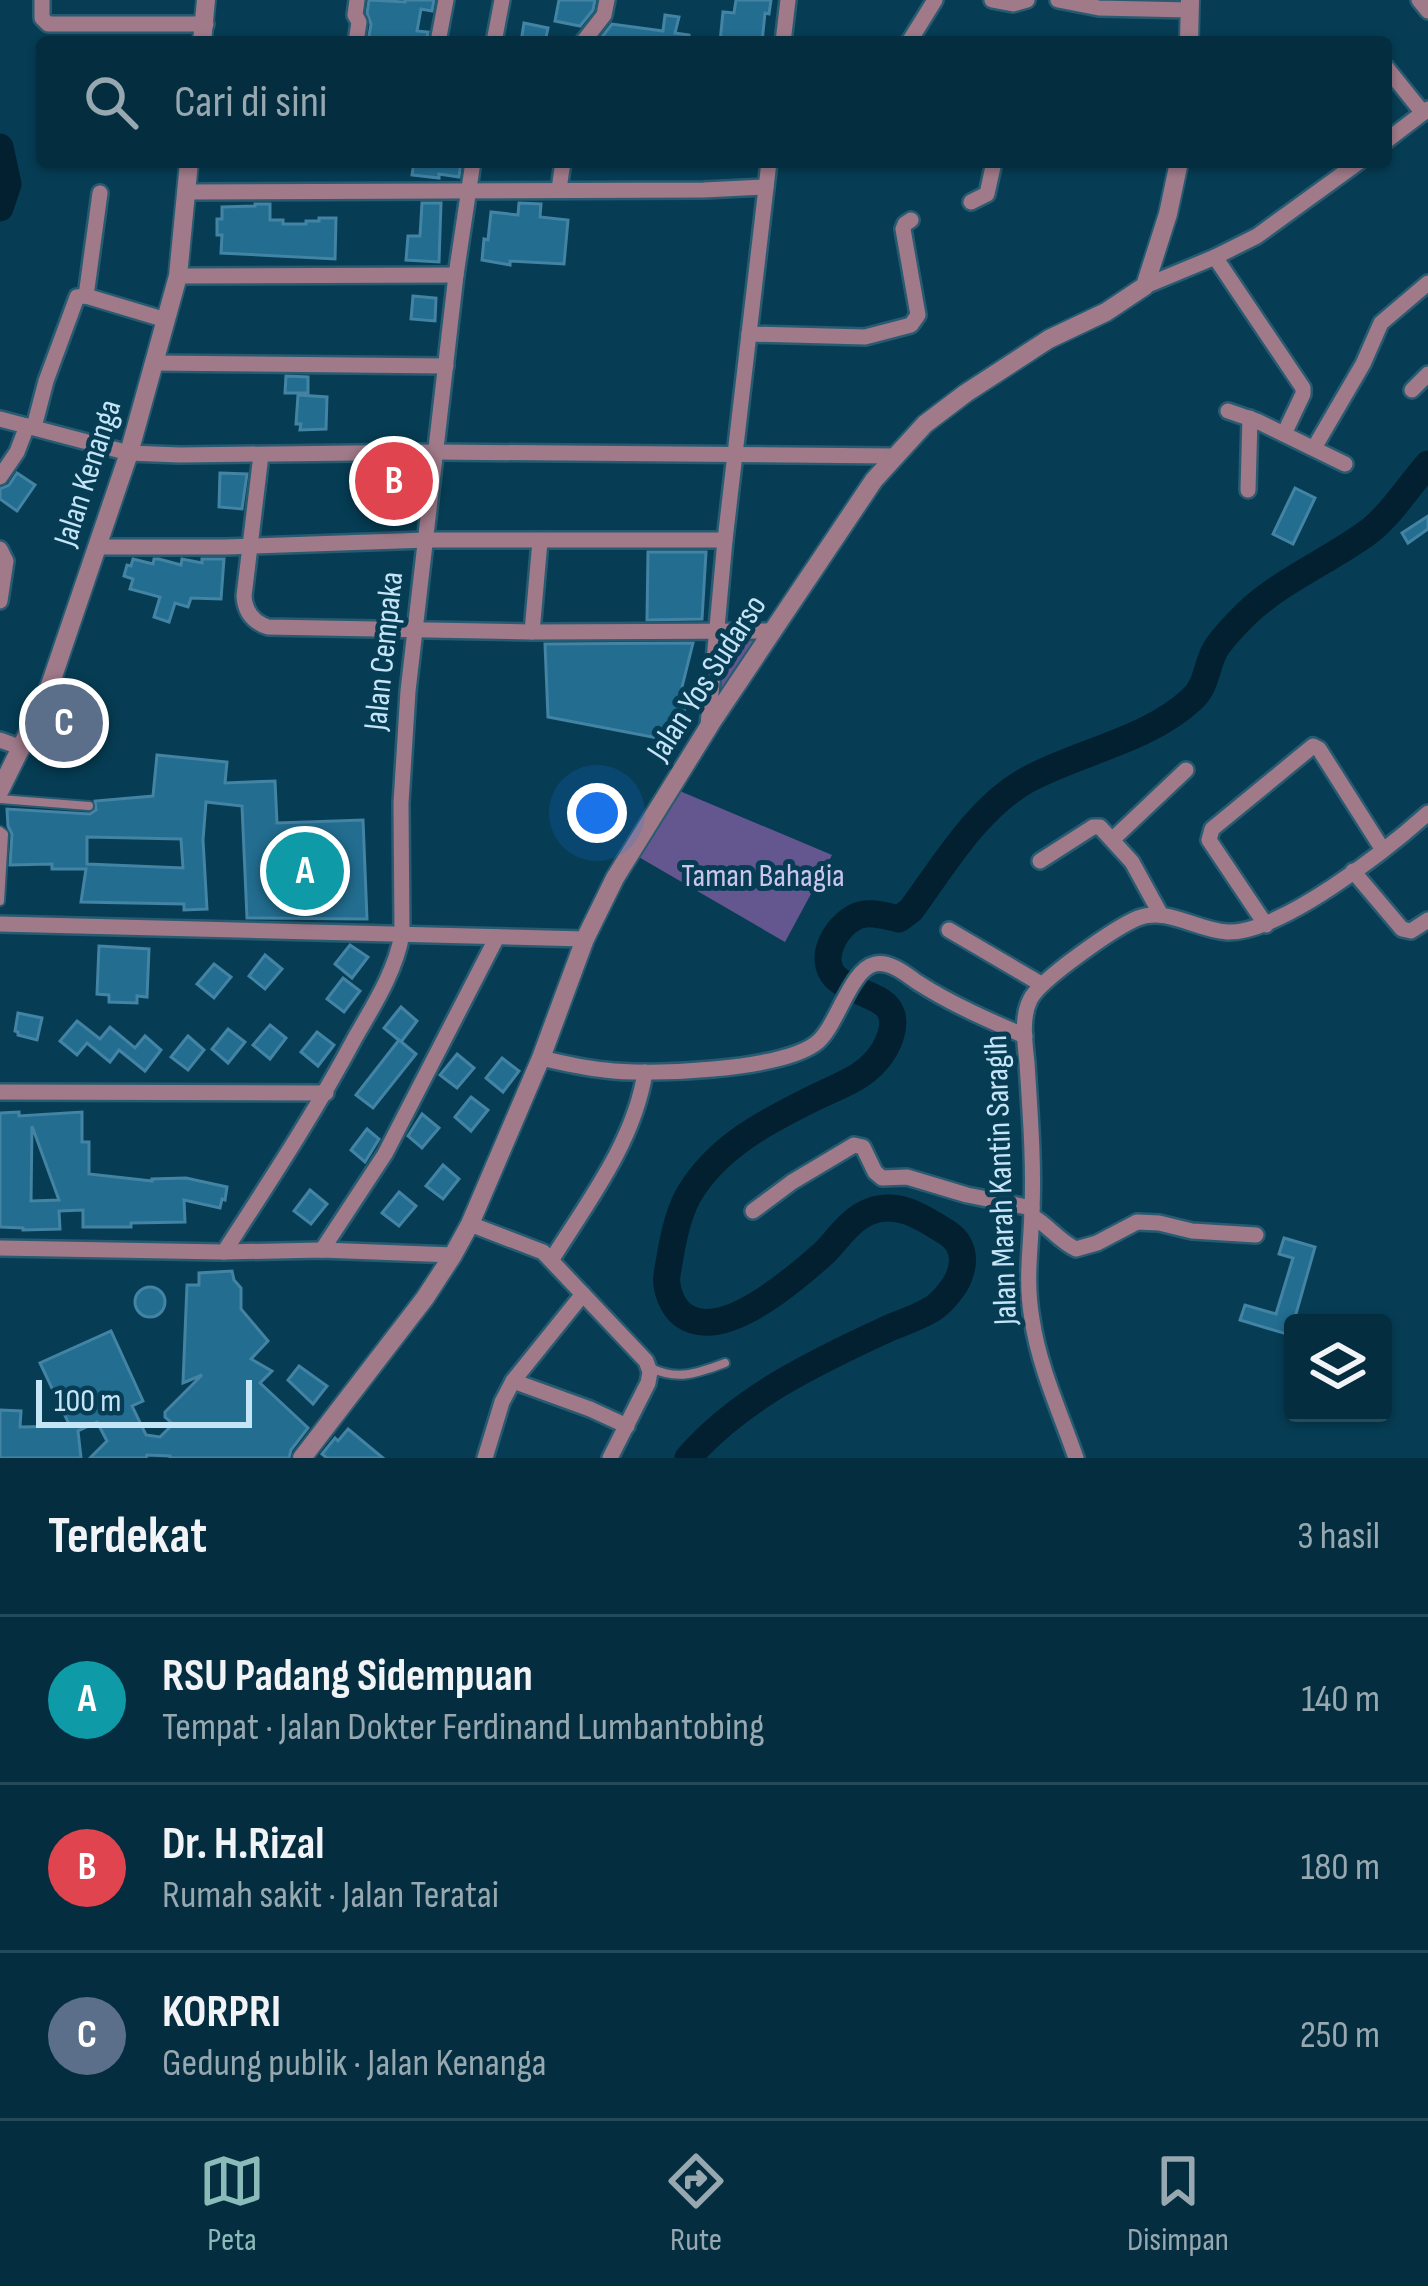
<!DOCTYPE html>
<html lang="id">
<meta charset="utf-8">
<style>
body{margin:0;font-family:"Sofia Sans Condensed",sans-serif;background:#123a4a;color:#f1f3f6}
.controls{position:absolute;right:36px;bottom:36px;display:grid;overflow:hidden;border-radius:12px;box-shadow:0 3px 9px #0004}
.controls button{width:108px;height:108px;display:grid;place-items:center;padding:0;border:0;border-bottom:3px solid #254a59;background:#042e3f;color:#f1f3f6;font:60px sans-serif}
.scale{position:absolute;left:36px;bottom:30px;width:216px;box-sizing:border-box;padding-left:12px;border:6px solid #c5e4f6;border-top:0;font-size:33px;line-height:42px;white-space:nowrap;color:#c5e4f6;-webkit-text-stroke:9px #063d54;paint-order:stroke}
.you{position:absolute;left:597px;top:813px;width:42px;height:42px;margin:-30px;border:9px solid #fff;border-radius:50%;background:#1a73e8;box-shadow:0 0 0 18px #1a73e833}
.badge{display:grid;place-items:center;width:78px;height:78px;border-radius:50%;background:#8bbbb9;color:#fff;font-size:39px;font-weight:700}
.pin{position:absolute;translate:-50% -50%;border:6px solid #fff;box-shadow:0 3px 12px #0006}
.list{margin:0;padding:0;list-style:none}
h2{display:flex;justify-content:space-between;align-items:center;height:156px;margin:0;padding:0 48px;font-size:51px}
h2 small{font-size:39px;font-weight:400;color:#97a8b0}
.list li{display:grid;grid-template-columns:78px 1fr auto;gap:36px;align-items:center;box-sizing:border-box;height:168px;padding:0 48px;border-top:3px solid #254a59}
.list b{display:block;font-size:45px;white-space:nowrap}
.list p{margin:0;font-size:39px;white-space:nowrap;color:#97a8b0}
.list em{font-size:39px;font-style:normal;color:#97a8b0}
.icon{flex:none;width:66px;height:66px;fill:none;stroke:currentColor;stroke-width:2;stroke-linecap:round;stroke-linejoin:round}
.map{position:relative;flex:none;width:1428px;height:1458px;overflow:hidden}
.search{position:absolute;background:#042e3f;box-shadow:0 3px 9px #0004;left:36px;right:36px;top:36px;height:132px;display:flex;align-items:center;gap:30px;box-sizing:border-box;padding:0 42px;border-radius:12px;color:#97a8b0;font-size:45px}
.sheet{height:660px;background:#042e3f}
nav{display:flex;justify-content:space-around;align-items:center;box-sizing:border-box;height:168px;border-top:3px solid #254a59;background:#042e3f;font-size:33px;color:#97a8b0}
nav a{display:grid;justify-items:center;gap:6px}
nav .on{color:#8bbbb9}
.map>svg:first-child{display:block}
</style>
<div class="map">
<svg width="1428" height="1458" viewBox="0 0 1428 1458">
<rect width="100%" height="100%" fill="#063d54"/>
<!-- green -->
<g fill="#645790">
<polygon points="719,634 768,634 712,719"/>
<polygon points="675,789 832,855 785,942 637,856"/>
</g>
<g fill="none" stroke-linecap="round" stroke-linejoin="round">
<!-- river -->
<g stroke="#02202f" stroke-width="27">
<polyline points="0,147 8,184 0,208"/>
<path d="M688,1458C713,1429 746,1404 779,1384C813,1364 850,1346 885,1330C900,1323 921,1317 935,1307C943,1301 954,1288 958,1279C966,1261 964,1243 946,1232C923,1218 900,1201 871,1211C850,1219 839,1238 824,1253C796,1278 722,1344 683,1315C672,1307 665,1288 667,1275C671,1250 676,1218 688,1196C716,1147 767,1121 816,1097C838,1086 861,1079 877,1060C887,1048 899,1025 889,1009C880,995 849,991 835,977C818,958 835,928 855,917C868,910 886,916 899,919L911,910C944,865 977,808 1027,780C1078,752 1149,740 1192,699C1207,686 1206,666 1215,650C1222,638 1235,625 1245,615C1280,581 1327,562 1367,533C1390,516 1409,486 1428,464"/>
</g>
</g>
<!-- building -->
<g fill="#226d90" stroke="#4383a4" stroke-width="3" fill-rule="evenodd">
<polygon points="369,0 405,2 405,0 434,0 432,11 421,9 417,31 428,32 426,42 368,42 371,24 367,13"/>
<polygon points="559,0 595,0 593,10 580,26 555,21"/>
<polygon points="736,0 771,0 769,14 765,13 762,42 720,42 723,12 734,13"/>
<polygon points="665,15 679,17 675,33 689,35 689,42 598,42 612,24 663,31"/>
<polygon points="524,23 548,28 545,42 521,42"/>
<polygon points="414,162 461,162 459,177 439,174 439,178 412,175"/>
<polygon points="422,203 441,203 439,262 406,260 408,236 420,236"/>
<polygon points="519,203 541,204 540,217 568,220 564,264 510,261 510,265 482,260 484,239 488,240 491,212 518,215"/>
<polygon points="255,204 270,204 270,220 283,220 283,224 306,224 306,221 319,221 319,218 336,218 335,259 221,253 222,235 217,235 217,219 222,219 222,207 255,206"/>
<polygon points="413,296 436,298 435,321 411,319"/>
<polygon points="286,376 308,377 308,393 285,393"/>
<polygon points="298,395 327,397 326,429 300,430 301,424 296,424"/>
<polygon points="408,464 408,500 381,500 381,465"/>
<polygon points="17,473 35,485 17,511 0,499 0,489 9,485"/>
<polygon points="220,473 247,474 242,509 219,507"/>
<polygon points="1295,488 1315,498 1293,544 1273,534"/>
<polygon points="1428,516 1428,529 1408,543 1402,533"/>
<polygon points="648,552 706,552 702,619 647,620"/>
<polygon points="133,559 153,564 154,559 159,559 181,565 182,559 202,563 202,559 224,559 221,599 191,598 188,607 175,603 169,622 154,617 160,597 130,589 133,579 124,576 127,565 131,566"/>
<polygon points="693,643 682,687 686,692 684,717 674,716 673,741 548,717 545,644"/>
<polygon points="69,699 92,704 84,750 60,745"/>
<path d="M157,755L227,762L225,783L275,781L277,823L363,820L367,919L247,918L242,806L206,802L203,840L207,909L184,910V904L81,902L86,869H52V864L10,865L12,834L8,826L7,809L90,814L96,810L95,801L153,796ZM87,837L181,839L183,868L87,864Z"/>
<polygon points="350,945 368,957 352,978 335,964"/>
<polygon points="99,946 149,949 147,997 137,996 137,1003 109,1002 109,995 97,994"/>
<polygon points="265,955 282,969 265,989 249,976"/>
<polygon points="214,964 231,977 214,998 197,984"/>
<polygon points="343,978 360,991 344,1012 327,999"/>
<polygon points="401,1007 417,1021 401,1042 384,1028"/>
<polygon points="18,1013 42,1018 37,1040 18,1035 18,1032 15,1031"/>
<polygon points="77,1021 100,1039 110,1027 135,1048 145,1036 161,1050 145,1071 119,1050 110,1062 87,1043 77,1055 60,1041"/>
<polygon points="270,1025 286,1038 270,1059 253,1045"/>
<polygon points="228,1029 245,1042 228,1063 212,1049"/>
<polygon points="317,1032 334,1045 318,1066 301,1052"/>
<polygon points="188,1036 204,1050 188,1070 171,1057"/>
<polygon points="399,1040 416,1054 373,1108 356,1095"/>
<polygon points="457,1054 474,1068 457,1088 440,1075"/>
<polygon points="502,1058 519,1071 503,1092 486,1078"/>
<polygon points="471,1097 488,1110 471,1131 455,1117"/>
<path d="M19,1112V1116L82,1112V1142H89V1174L152,1181V1179L186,1178L227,1187L225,1200L222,1199L220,1208L184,1200L185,1222L131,1223V1227H83V1210L59,1211L60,1229L23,1230V1228L0,1227V1113ZM32,1126L59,1200L31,1201Z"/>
<polygon points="422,1114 439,1128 422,1148 408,1136"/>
<polygon points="367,1129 379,1139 365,1162 351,1150"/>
<polygon points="443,1165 459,1179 443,1199 426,1186"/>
<polygon points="310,1190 327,1204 311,1224 294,1211"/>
<polygon points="399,1192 416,1206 399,1226 382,1213"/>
<polygon points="1284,1238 1315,1247 1290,1335 1240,1320 1245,1305 1276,1314 1293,1258 1279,1254"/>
<polygon points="232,1271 234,1280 241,1288 241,1309 268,1341 251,1359 272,1371 260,1383 308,1428 291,1450 289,1458 170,1458 170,1456 147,1455 146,1458 90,1458 107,1441 97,1422 78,1431 81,1458 0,1458 0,1410 21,1411 20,1427 70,1426 40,1363 111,1331 143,1401 132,1406 146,1435 160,1437 173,1424 165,1417 165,1412 202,1375 183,1383 187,1285 199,1285 199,1273"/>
<circle cx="150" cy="1302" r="15"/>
<polygon points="299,1366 327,1386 313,1404 288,1380"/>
<polygon points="348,1429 383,1458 327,1458 322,1454 335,1438 338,1441"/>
</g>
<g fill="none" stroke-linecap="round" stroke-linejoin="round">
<defs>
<g id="service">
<polyline points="0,799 89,806"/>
<polyline points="0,831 4,834 0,901"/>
<path d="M651,1368C678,1381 698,1373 725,1363"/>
</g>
<g id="minor">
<polyline points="42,0 42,18 48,24 206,24"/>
<polyline points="992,0 1013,4 1027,0"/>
<polyline points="1058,0 1099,8 1190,10"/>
<polyline points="1419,0 1428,11"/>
<polyline points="356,42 359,22 355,15 357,0"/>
<polyline points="438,42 446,0"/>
<polyline points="494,42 502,0"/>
<polyline points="583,42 604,15 607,0"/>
<polyline points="783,42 788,0"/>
<polyline points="909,42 935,0"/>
<polyline points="1386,67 1423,113"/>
<polyline points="1386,141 1428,109"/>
<polyline points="559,189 563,162"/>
<polyline points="187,192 704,190 766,187"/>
<polyline points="971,202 987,194 994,162"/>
<polyline points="1215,257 1303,388 1303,394 1284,434"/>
<polyline points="178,276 456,275"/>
<polyline points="1145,286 1215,257 1257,236 1359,162"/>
<polyline points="86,296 100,193"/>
<polyline points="749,334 865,337 911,325 918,315 903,229 905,224 911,220"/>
<polyline points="153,363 446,366"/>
<polyline points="1412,390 1428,374"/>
<polyline points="1228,411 1257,421 1345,464"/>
<polyline points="0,419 129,453 180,455 437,452 893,456"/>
<polyline points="34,427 46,381 77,297 86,296 166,320"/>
<polyline points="1314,448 1363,364 1381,323 1428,283"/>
<path d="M261,455L244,596C245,612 253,622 268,627L532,632L773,631"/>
<polyline points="0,477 17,452 27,426"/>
<polyline points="1248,490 1250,418"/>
<polyline points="97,547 225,547 427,540 725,540"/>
<polyline points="0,549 6,561 0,601"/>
<polyline points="532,632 540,541"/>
<polyline points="708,726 725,540 769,162"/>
<polyline points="0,740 22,748"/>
<polyline points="1113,839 1186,770"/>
<polyline points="1040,861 1093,827 1100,827 1132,862 1161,915"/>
<polyline points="1353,871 1402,929 1411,931 1428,920"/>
<polyline points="0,924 585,939"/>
<polyline points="1266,925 1209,840 1212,829 1313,746 1319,749 1383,850"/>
<polyline points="949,930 1041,984"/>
<path d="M541,1058C562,1063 583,1068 605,1070C650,1076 779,1070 815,1044C837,1029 849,970 875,964C890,961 906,974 917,982C951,1004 988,1020 1025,1036"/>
<polyline points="0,1092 326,1093"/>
<polyline points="753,1211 792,1182 854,1145 863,1147 875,1172 882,1178 907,1177 967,1195 1032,1208"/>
<path d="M1032,1216C1048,1225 1059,1241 1076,1249L1097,1243L1137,1222L1159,1223L1192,1231L1256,1235"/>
<polyline points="470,1224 543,1252 646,1361 650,1372 648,1383 610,1458"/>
<polyline points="0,1248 224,1252 322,1250 453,1255"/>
<polyline points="322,1250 385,1154 497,937"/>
<path d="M224,1252C270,1181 316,1111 356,1036C374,1005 396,970 402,934L401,803L408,691L456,275L473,162"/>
<path d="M552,1259C588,1202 635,1140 645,1072"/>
<polyline points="513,1381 590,1409 627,1426"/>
<polyline points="485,1458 502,1402 513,1381 583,1294"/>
<path d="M1076,1458C1060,1412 1039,1367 1032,1319C1025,1279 1031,1249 1032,1210C1034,1161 1030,1112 1027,1063C1025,1044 1021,1018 1030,1000C1039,980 1116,927 1138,918C1168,907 1196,930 1227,932C1280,934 1388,849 1428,813"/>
</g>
<g id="tertiary">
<polyline points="202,42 206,0"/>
<polyline points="1189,42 1190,0"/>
<polyline points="0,790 46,697 129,453 178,276 189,162"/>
<polyline points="302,1458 425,1298 453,1255 470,1224 541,1058 585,939 615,878 713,720 874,480 925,424 966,393 1049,339 1106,312 1145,286 1168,214 1179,162"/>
</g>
</defs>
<!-- service casing -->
<use href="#service" stroke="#285b71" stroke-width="12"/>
<!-- minor casing -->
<use href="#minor" stroke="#285b71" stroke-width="20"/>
<!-- tertiary casing -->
<use href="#tertiary" stroke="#285b71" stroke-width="22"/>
<!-- service -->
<use href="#service" stroke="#a07a89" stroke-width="8"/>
<!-- minor -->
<use href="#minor" stroke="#a07a89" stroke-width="15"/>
<!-- tertiary -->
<use href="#tertiary" stroke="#a07a89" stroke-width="18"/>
</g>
<g text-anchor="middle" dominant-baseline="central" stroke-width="10" stroke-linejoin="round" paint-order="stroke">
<!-- street labels -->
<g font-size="33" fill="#c5e4f6" stroke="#063d54">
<text transform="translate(88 473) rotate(-72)">Jalan Kenanga</text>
<text transform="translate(384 651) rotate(-84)">Jalan Cempaka</text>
<text transform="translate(707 678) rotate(-57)">Jalan Yos Sudarso</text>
<text transform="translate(1001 1180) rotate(-92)">Jalan Marah Kantin Saragih</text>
</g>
<!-- park labels -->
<g font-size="33" fill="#ccc5ee" stroke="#063d54">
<text x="763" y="876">Taman Bahagia</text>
</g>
</g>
</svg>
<div class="controls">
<button><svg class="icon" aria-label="layers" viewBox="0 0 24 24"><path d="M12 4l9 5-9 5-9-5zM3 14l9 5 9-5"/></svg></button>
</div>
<div class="scale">100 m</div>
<div class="you"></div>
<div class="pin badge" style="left:305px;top:871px;background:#0f9aa8">A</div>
<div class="pin badge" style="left:394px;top:481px;background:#e0444e">B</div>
<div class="pin badge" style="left:64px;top:723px;background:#5c6f8a">C</div>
<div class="search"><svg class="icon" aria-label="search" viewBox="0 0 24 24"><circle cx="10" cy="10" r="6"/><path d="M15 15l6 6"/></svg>Cari di sini</div>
</div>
<section class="sheet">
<h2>Terdekat<small>3 hasil</small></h2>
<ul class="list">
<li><span class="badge" style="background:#0f9aa8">A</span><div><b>RSU Padang Sidempuan</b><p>Tempat · Jalan Dokter Ferdinand Lumbantobing</p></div><em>140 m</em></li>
<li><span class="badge" style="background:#e0444e">B</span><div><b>Dr. H.Rizal</b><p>Rumah sakit · Jalan Teratai</p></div><em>180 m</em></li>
<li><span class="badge" style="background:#5c6f8a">C</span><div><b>KORPRI</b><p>Gedung publik · Jalan Kenanga</p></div><em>250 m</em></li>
</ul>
</section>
<nav>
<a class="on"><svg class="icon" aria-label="map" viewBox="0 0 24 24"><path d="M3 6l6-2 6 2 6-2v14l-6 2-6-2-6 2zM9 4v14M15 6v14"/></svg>Peta</a>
<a><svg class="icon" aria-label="directions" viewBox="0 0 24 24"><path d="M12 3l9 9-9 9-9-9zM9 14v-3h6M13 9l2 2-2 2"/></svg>Rute</a>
<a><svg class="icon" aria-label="saved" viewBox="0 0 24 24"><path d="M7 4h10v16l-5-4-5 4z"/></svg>Disimpan</a>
</nav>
